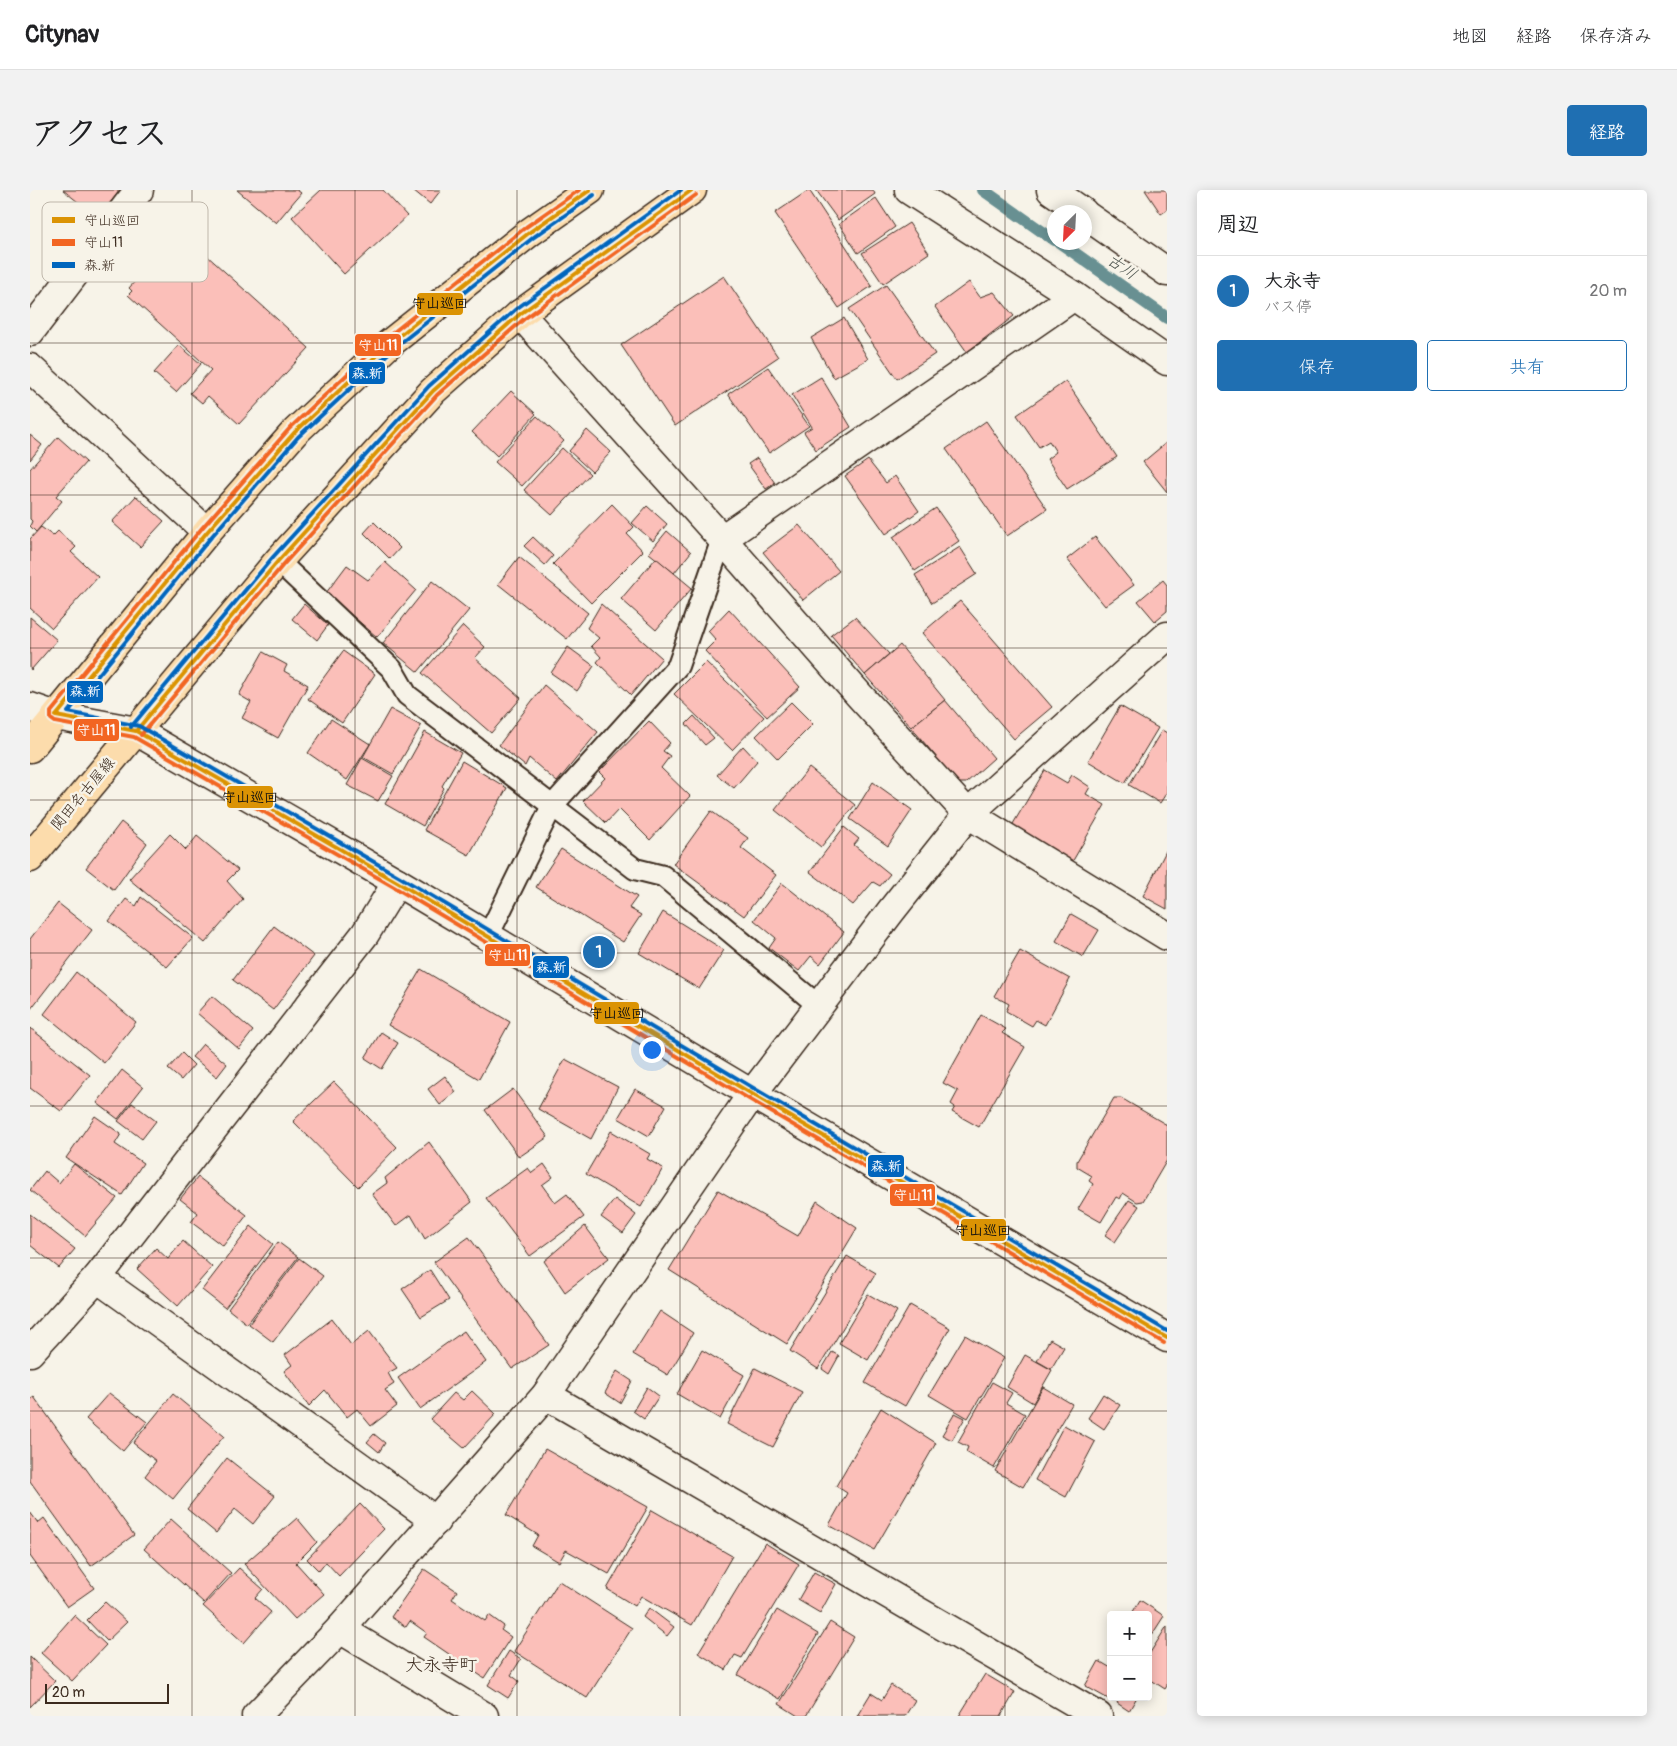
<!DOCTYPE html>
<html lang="ja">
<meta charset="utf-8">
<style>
body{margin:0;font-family:Pangolin,"Klee One",sans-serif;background:#f2f2f2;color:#202124}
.controls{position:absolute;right:15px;bottom:15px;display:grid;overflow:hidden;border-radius:5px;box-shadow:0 2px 12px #0003}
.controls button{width:45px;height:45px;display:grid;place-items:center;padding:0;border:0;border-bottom:1px solid #e0e0e0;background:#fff;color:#202124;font:25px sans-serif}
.compass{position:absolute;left:1017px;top:15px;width:45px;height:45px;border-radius:50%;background:#fff;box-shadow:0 2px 12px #0003;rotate:204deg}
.scale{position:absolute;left:15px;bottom:12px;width:124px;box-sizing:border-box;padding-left:5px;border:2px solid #3b2a1e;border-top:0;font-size:14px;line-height:18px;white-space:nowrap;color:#3b2a1e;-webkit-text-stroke:4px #f7f3e8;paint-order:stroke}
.you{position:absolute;left:621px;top:859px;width:18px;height:18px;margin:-12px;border:4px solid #fff;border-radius:50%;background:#1a73e8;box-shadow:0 0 0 8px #1a73e833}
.badge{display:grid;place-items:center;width:32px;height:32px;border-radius:50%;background:#1f6fb2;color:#fff;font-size:16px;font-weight:700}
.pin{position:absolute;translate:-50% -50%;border:2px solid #fff;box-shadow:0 1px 5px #0006}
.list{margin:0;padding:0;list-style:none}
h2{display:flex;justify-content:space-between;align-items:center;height:65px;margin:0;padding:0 20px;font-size:21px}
h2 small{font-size:16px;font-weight:400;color:#757577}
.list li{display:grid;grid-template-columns:32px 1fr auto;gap:15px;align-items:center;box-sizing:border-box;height:70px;padding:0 20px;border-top:1px solid #e0e0e0}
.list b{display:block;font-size:19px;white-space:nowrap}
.list p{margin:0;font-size:16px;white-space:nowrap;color:#757577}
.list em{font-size:16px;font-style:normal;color:#757577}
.actions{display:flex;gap:10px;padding:15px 20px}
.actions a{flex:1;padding:11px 0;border:1px solid #1f6fb2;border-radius:5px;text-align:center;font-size:18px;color:#1f6fb2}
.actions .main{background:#1f6fb2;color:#fff}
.map{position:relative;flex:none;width:1137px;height:1526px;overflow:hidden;border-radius:5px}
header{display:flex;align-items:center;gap:30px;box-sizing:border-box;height:70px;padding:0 25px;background:#fff;border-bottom:1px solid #e0e0e0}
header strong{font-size:24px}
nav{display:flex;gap:28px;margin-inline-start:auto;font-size:18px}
.intro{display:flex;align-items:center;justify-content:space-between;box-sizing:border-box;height:120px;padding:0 30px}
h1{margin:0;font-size:35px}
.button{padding:12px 22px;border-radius:5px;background:#1f6fb2;color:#fff;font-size:18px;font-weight:700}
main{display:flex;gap:30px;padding:0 30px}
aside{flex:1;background:#fff;border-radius:5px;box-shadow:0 2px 12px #0003}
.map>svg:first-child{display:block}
</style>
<header>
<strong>Citynav</strong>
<nav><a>地図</a><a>経路</a><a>保存済み</a></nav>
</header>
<div class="intro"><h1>アクセス</h1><a class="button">経路</a></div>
<main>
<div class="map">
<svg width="1137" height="1526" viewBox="0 0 1137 1526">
<rect width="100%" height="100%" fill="#f7f3e8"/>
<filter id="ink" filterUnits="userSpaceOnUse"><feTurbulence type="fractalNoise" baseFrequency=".02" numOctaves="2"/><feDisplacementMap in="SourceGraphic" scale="10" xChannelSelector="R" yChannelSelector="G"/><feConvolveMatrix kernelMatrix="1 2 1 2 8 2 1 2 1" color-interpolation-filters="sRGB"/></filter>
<g filter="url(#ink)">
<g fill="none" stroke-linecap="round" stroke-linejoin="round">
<!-- stream -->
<g stroke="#679092" stroke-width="12">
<polyline points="953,0 1024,50"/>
<polyline points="1029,52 1137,128"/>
</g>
</g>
<!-- building -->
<g fill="#fbbfb9" stroke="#3b2a1e">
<polygon points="33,0 90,0 68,28"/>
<polygon points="207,0 267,0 271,3 246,33"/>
<polygon points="291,0 353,0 377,26 314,84 262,27"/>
<polygon points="383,0 411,0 400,14"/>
<polygon points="779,0 842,96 809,118 745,23"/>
<polygon points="786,0 843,0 845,4 808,30"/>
<polygon points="1115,0 1137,0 1137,20 1131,24"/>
<polygon points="846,8 865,37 828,63 809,34"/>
<polygon points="879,33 899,63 853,94 832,63"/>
<polygon points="153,44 279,158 209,234 178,206 172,213 160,203 181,180 98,105 102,101 99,98 142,50 145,52"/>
<polygon points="694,86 748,167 645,236 591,155"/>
<polygon points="939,92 950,107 964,102 984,126 937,162 905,117"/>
<polygon points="856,95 905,164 867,189 819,119"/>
<polygon points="814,128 838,169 804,188 781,148"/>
<polygon points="149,155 171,174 146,202 124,183"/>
<polygon points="738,177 779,236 739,263 698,204"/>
<polygon points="791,187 821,237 786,260 774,242 782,237 762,205"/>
<polygon points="1036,191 1087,267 1037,299 1017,269 1026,262 1019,251 1009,257 987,225"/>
<polygon points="481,201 506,224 467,266 442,242"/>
<polygon points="507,226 534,251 492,296 465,272"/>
<polygon points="956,231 1017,319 977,346 916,259"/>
<polygon points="557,240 581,262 562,282 539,261"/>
<polygon points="0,245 12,255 0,270"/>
<polygon points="28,247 56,272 26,306 32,311 6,342 0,336 2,331 0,329 0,279"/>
<polygon points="1137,252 1137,302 1113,272"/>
<polygon points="532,258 560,284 522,325 494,300"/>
<polygon points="727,268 745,293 736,299 718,274"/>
<polygon points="838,270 856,293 865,286 889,321 856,344 815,286"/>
<polygon points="106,306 134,331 110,357 82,332"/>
<polygon points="582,314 604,337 597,344 613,361 561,413 523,374"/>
<polygon points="617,316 637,334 623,351 602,333"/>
<polygon points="906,318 929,351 885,381 863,347"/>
<polygon points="344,332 370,358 360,369 334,343"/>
<polygon points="769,335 809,381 773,410 733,362"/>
<polygon points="11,337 23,346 28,341 46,357 41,362 68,387 22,438 0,418 0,349"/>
<polygon points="637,341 661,362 644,383 619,363"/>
<polygon points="503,347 523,366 515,375 494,356"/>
<polygon points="1065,347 1104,395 1075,416 1037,369"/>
<polygon points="930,357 947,384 902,413 885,385"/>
<polygon points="489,367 558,423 537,449 468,394"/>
<polygon points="626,368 662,398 626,440 591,409"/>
<polygon points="355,372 386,400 347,447 296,403 317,375 338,390"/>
<polygon points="1133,390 1137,395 1137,421 1125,431 1108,411"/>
<polygon points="402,391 439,420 388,482 353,453"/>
<polygon points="930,411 1022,517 984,549 892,443"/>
<polygon points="274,414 298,435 287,450 262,429"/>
<polygon points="571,414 632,468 601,505 567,472 571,467 561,456 569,448 557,438"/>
<polygon points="699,419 770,497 737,527 675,461 686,450 678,441"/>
<polygon points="0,427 27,450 1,480 0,478"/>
<polygon points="825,427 859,464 835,485 801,445"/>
<polygon points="433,436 455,457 445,468 491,508 461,543 392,483"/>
<polygon points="870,455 915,510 881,537 835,485"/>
<polygon points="538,457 564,476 547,501 521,483"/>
<polygon points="313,461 345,484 312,533 278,509"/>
<polygon points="233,462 257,475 254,481 278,495 248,548 212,528 221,512 209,505"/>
<polygon points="676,472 734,527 702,560 644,504"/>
<polygon points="514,495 568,542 527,592 499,568 495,576 469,555"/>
<polygon points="915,510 964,568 936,593 928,593 881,537"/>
<polygon points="761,512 783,534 748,569 726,546"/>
<polygon points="1090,516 1128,538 1095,593 1058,571"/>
<polygon points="360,519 391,536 363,584 333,567"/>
<polygon points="664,526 684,548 675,555 656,534"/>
<polygon points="301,529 340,554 317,590 278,563"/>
<polygon points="619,531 640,553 633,561 640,566 631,578 660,606 620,650 589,619 576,633 553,611 575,588 569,582"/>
<polygon points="1132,540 1137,543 1137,602 1130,613 1099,595"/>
<polygon points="395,542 431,563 412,596 414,598 393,636 355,614"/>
<polygon points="713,556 727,571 704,598 687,585"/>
<polygon points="332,568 363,586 348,611 317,595"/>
<polygon points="432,571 477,598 439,665 394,640"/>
<polygon points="779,578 825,615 791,657 745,620"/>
<polygon points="1015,580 1037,593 1042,585 1060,597 1056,604 1075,615 1041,674 980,639"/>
<polygon points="843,592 882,620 858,656 820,629"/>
<polygon points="681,621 718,648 711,658 746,685 714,726 643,674"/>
<polygon points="91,632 117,653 84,700 56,678"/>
<polygon points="814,637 829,649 824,655 860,684 850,696 843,692 823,715 780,682"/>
<polygon points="140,644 156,660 167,646 208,680 197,691 213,709 175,753 99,689"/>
<polygon points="531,659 607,707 599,718 611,725 593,752 506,697"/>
<polygon points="1137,659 1137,719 1113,706"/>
<polygon points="752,693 814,742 790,774 781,766 769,781 739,758 746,748 724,730"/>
<polygon points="111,707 163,748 137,777 79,731 96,709 106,716"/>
<polygon points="28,713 62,740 0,820 0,749"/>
<polygon points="633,722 694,760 669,799 609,763"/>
<polygon points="1041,724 1069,740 1053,767 1026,751"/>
<polygon points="244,736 284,766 243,820 203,790"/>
<polygon points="990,761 1040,789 1015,835 1006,830 1002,836 976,821 979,814 964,806"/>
<polygon points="391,779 480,832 449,889 358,835"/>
<polygon points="46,782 106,832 74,873 14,824"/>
<polygon points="182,806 223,841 209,859 167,823"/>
<polygon points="951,825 976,839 972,843 995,857 949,937 922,922 925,917 921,914 928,901 913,893"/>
<polygon points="0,838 60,885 31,921 0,898"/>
<polygon points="351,842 368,853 352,879 335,868"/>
<polygon points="173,854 197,874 187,887 162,867"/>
<polygon points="152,863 164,875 151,890 138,879"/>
<polygon points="535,869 588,897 561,949 508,919"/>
<polygon points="92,880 113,897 88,929 67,913"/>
<polygon points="415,886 426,902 410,915 398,899"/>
<polygon points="304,892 367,957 328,997 263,931"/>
<polygon points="483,899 518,947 489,967 455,920"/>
<polygon points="605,899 636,916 619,946 588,928"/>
<polygon points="1084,908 1091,908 1137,935 1137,970 1113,1011 1107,1012 1093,1003 1090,1009 1086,1007 1071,1032 1048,1019 1063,994 1059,991 1062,986 1047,977 1047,971"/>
<polygon points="102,913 126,931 112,949 88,931"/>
<polygon points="65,926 91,944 85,954 113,973 92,1005 36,968"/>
<polygon points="581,941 620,964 617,969 633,978 611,1017 556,984"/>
<polygon points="399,952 442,1012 395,1049 381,1025 366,1036 342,1004 357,993 355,988"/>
<polygon points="44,974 87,1008 55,1046 0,1000 15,981 29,993"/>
<polygon points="514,974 523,987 512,995 525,1013 537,1004 554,1027 500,1066 456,1008 498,978 502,983"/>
<polygon points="168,987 217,1025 193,1056 161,1032 168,1023 150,1009"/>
<polygon points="688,1000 768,1046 787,1011 827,1038 757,1154 639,1080"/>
<polygon points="585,1009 606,1025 593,1043 571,1027"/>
<polygon points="1099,1010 1109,1016 1085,1052 1075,1045"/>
<polygon points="0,1024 45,1059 29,1078 0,1055"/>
<polygon points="221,1036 243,1054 195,1118 172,1100"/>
<polygon points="555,1036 579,1068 535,1102 514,1071"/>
<polygon points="439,1047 519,1155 482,1179 404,1072"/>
<polygon points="153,1051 182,1077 148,1116 107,1079 126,1058 138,1069"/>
<polygon points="248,1052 268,1067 217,1134 198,1119"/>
<polygon points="817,1066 846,1083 788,1179 760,1161"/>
<polygon points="269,1068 293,1086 243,1152 219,1134"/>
<polygon points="400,1080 419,1110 391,1127 372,1099"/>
<polygon points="838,1104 867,1121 838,1170 809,1153"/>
<polygon points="880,1115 920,1138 875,1216 835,1193"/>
<polygon points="630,1121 663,1143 638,1185 603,1164"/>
<polygon points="302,1129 321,1155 339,1141 367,1178 358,1183 364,1194 355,1200 367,1216 341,1236 327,1219 317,1227 295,1200 279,1216 254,1181 262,1175 255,1165"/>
<polygon points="434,1141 456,1172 390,1219 368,1188"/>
<polygon points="935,1145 974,1168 938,1228 899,1205"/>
<polygon points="1020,1149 1034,1157 1021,1179 1007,1171"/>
<polygon points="672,1160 714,1185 690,1229 647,1204"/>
<polygon points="802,1162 809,1166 799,1184 792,1179"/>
<polygon points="995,1165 1022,1180 1003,1213 977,1197"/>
<polygon points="725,1178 772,1202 743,1257 697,1234"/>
<polygon points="587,1181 602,1191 590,1213 575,1203"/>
<polygon points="962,1192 982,1203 976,1213 995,1224 964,1278 936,1262 938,1257 928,1252"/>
<polygon points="617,1197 629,1206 614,1229 603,1221"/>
<polygon points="1013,1197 1042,1214 993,1297 965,1281"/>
<polygon points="442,1201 466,1224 434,1258 400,1229 424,1203 433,1210"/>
<polygon points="79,1203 117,1232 93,1261 56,1229"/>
<polygon points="143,1204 194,1246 143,1309 115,1286 126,1271 103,1253"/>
<polygon points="1073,1204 1090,1215 1074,1239 1058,1228"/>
<polygon points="4,1207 104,1345 61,1376 0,1291 0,1210"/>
<polygon points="851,1218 906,1253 844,1360 799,1335 817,1303 806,1296"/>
<polygon points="925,1223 935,1228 922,1250 912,1245"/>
<polygon points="1034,1235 1065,1252 1036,1307 1005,1290"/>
<polygon points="344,1244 355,1253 349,1262 337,1252"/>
<polygon points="515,1259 618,1317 579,1384 536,1360 529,1372 502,1356 508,1345 476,1325"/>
<polygon points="197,1268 245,1306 223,1334 205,1319 186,1343 157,1319"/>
<polygon points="330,1314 354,1339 309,1386 296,1372 289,1381 277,1369"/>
<polygon points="622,1320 702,1366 662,1435 611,1406 605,1416 577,1399"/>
<polygon points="0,1322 8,1333 14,1328 64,1398 37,1417 0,1366"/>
<polygon points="267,1328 287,1352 266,1373 294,1404 265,1429 214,1374"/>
<polygon points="141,1329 201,1383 174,1413 114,1359"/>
<polygon points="735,1353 769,1374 712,1468 705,1465 696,1480 668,1463"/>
<polygon points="209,1378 233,1399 225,1408 241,1422 214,1453 173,1416"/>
<polygon points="394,1379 427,1401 422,1409 455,1431 459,1425 474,1436 471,1440 481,1447 454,1488 394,1447 397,1443 380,1431 376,1437 361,1427"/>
<polygon points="784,1382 806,1394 790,1423 768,1410"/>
<polygon points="529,1391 602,1438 557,1508 484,1461"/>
<polygon points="1110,1410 1134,1426 1118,1451 1118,1425 1101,1425"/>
<polygon points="75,1412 97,1432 77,1451 57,1430"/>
<polygon points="619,1418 644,1437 637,1446 613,1427"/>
<polygon points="747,1420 788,1444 750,1509 708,1485"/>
<polygon points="44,1425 76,1455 42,1491 11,1463"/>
<polygon points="800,1432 824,1447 776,1526 768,1526 749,1514"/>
<polygon points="1137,1436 1137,1496 1135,1499 1118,1488 1118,1466"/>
<polygon points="479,1461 491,1469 481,1485 489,1491 478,1508 458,1495"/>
<polygon points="0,1467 25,1491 0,1517"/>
<polygon points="1069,1471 1081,1478 1081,1507 1084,1507 1082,1511 1055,1496"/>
<polygon points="955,1484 985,1502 971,1526 929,1526"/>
<polygon points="861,1495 885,1510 875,1526 827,1526 841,1503 852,1510"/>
<polygon points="1090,1507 1107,1507 1099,1521 1087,1513"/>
</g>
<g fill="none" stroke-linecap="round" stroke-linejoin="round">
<defs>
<g id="service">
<polyline points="248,371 362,479 377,505 605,679 633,686 789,816"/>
<polyline points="458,746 522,616 648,476 692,349"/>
</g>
<g id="minor">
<polyline points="879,0 1044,106 1137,171"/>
<polyline points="1021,0 1053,22"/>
<polyline points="1054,24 1137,82"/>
<polyline points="490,124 692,349 829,505 938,624 1137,746"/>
<polyline points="0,142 109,0"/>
<polyline points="0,178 177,342"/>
<polyline points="692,349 1044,106"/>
<polyline points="0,517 26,526"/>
<polyline points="67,1088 406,1331"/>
<polyline points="0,1162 67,1088 335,744 367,692"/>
<polyline points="516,1205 1068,1526"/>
<polyline points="310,1439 454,1526"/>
<polyline points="226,1526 310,1439 516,1205 722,904 861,721 938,624 1137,446"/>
</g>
<polyline id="tertiary" points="26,526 106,541 367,692 722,904 1137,1148"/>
<g id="primary">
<polyline points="0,558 177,342 264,243 359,154 500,42 560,0"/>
<polyline points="0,668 248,371 403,201 490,124 662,0"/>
</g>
</defs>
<!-- service casing -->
<use href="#service" stroke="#3b2a1e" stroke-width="24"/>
<!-- minor casing -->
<use href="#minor" stroke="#3b2a1e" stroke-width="31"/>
<!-- tertiary casing -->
<use href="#tertiary" stroke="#3b2a1e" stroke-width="31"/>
<!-- primary casing -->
<use href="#primary" stroke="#3b2a1e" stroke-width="31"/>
<!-- service -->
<use href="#service" stroke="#f7f3e8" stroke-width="20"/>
<!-- minor -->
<use href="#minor" stroke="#f7f3e8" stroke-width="28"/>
<!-- tertiary -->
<use href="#tertiary" stroke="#f7f3e8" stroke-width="28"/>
<!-- primary -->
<use href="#primary" stroke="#fcdcac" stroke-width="28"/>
<defs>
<g id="bus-1">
<polyline points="26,526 106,541 367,692 722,904 1137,1148"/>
<polyline points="26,526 177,342 264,243 359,154 500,42 560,0"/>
<polyline points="106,541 248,371 403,201 490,124 662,0"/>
</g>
<g id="bus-2">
<polyline points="549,0 496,37 355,149 260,238 172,338 21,522 21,529 25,532 104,547 364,697 719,909 1134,1153"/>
<polyline points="111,545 253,375 407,205 494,129 666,5"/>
</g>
<g id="bus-3">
<polyline points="564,5 504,47 363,159 268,247 182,346 38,522 109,536 370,687 725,899 1137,1141"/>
<polyline points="101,537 243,367 399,196 486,119 651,0"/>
</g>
</defs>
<!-- bus-1 casing -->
<use href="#bus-1" stroke="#f7f3e8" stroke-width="8"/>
<!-- bus-2 casing -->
<use href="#bus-2" stroke="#f7f3e8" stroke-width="8"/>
<!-- bus-3 casing -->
<use href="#bus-3" stroke="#f7f3e8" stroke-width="8"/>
<!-- bus-1 -->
<use href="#bus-1" stroke="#db9304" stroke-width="4"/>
<!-- bus-2 -->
<use href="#bus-2" stroke="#f26522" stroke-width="4"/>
<!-- bus-3 -->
<use href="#bus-3" stroke="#0065bd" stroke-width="4"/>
</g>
</g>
<!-- grid -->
<path fill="none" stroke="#3b2a1e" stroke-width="1" stroke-opacity="0.55" d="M162,0V1526M325,0V1526M487,0V1526M650,0V1526M812,0V1526M975,0V1526M0,153H1137M0,305H1137M0,458H1137M0,610H1137M0,763H1137M0,916H1137M0,1068H1137M0,1221H1137M0,1373H1137"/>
<g text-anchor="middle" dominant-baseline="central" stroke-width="5" stroke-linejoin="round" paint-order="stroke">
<!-- street labels -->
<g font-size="15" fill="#3b2a1e" stroke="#f7f3e8">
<text transform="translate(53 604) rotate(-50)">関田名古屋線</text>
</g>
<!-- water labels -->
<g font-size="16" font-style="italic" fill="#4d544e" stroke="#f7f3e8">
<text transform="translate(1092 77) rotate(35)">古川</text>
</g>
<!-- quarter labels -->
<g font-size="18" fill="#3b2a1e" stroke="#f7f3e8">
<text x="411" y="1475">大永寺町</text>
</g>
</g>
<!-- legend -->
<rect x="12" y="12" width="166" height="80" rx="8" fill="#f7f3e8" stroke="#bfb7ab" stroke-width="1"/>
<rect x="22" y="27" width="23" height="6" fill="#db9304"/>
<rect x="22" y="49" width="23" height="7" fill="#f26522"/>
<rect x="22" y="72" width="23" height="6" fill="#0065bd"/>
<g font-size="14" fill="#3b2a1e">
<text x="54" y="35">守山巡回</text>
<text x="54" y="57">守山11</text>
<text x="54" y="80">森.新</text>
</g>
<g stroke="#f7f3e8" stroke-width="2">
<rect x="386" y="102" width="48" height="24" rx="5" fill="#db9304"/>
<rect x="324" y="143" width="48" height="24" rx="5" fill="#f26522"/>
<rect x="318" y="171" width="38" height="24" rx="5" fill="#0065bd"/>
<rect x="36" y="490" width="38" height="24" rx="5" fill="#0065bd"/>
<rect x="43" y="528" width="47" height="24" rx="5" fill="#f26522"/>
<rect x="196" y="595" width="48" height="24" rx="5" fill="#db9304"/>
<rect x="454" y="753" width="47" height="24" rx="5" fill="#f26522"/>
<rect x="502" y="765" width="38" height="24" rx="5" fill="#0065bd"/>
<rect x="563" y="811" width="47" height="24" rx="5" fill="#db9304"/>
<rect x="837" y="964" width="38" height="24" rx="5" fill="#0065bd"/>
<rect x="859" y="993" width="47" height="24" rx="5" fill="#f26522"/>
<rect x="930" y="1028" width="47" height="24" rx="5" fill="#db9304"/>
</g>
<g font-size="14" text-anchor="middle" font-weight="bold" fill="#fff">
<text x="348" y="160">守山11</text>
<text x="337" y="188">森.新</text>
<text x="55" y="506">森.新</text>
<text x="66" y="545">守山11</text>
<text x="478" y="770">守山11</text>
<text x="521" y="782">森.新</text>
<text x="856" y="981">森.新</text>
<text x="883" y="1010">守山11</text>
</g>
<g font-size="14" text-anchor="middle" font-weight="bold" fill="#111">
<text x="410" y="118">守山巡回</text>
<text x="220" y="612">守山巡回</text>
<text x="587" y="828">守山巡回</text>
<text x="953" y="1045">守山巡回</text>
</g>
</svg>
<div class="controls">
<button>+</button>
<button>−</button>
</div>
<svg class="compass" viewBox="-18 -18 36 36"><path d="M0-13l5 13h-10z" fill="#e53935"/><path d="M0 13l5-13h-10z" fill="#757577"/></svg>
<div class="scale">20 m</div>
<div class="you"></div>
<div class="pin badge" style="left:569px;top:762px">1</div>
</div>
<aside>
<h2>周辺<small></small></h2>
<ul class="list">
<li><span class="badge">1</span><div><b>大永寺</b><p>バス停</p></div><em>20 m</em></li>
</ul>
<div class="actions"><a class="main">保存</a><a>共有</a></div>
</aside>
</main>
